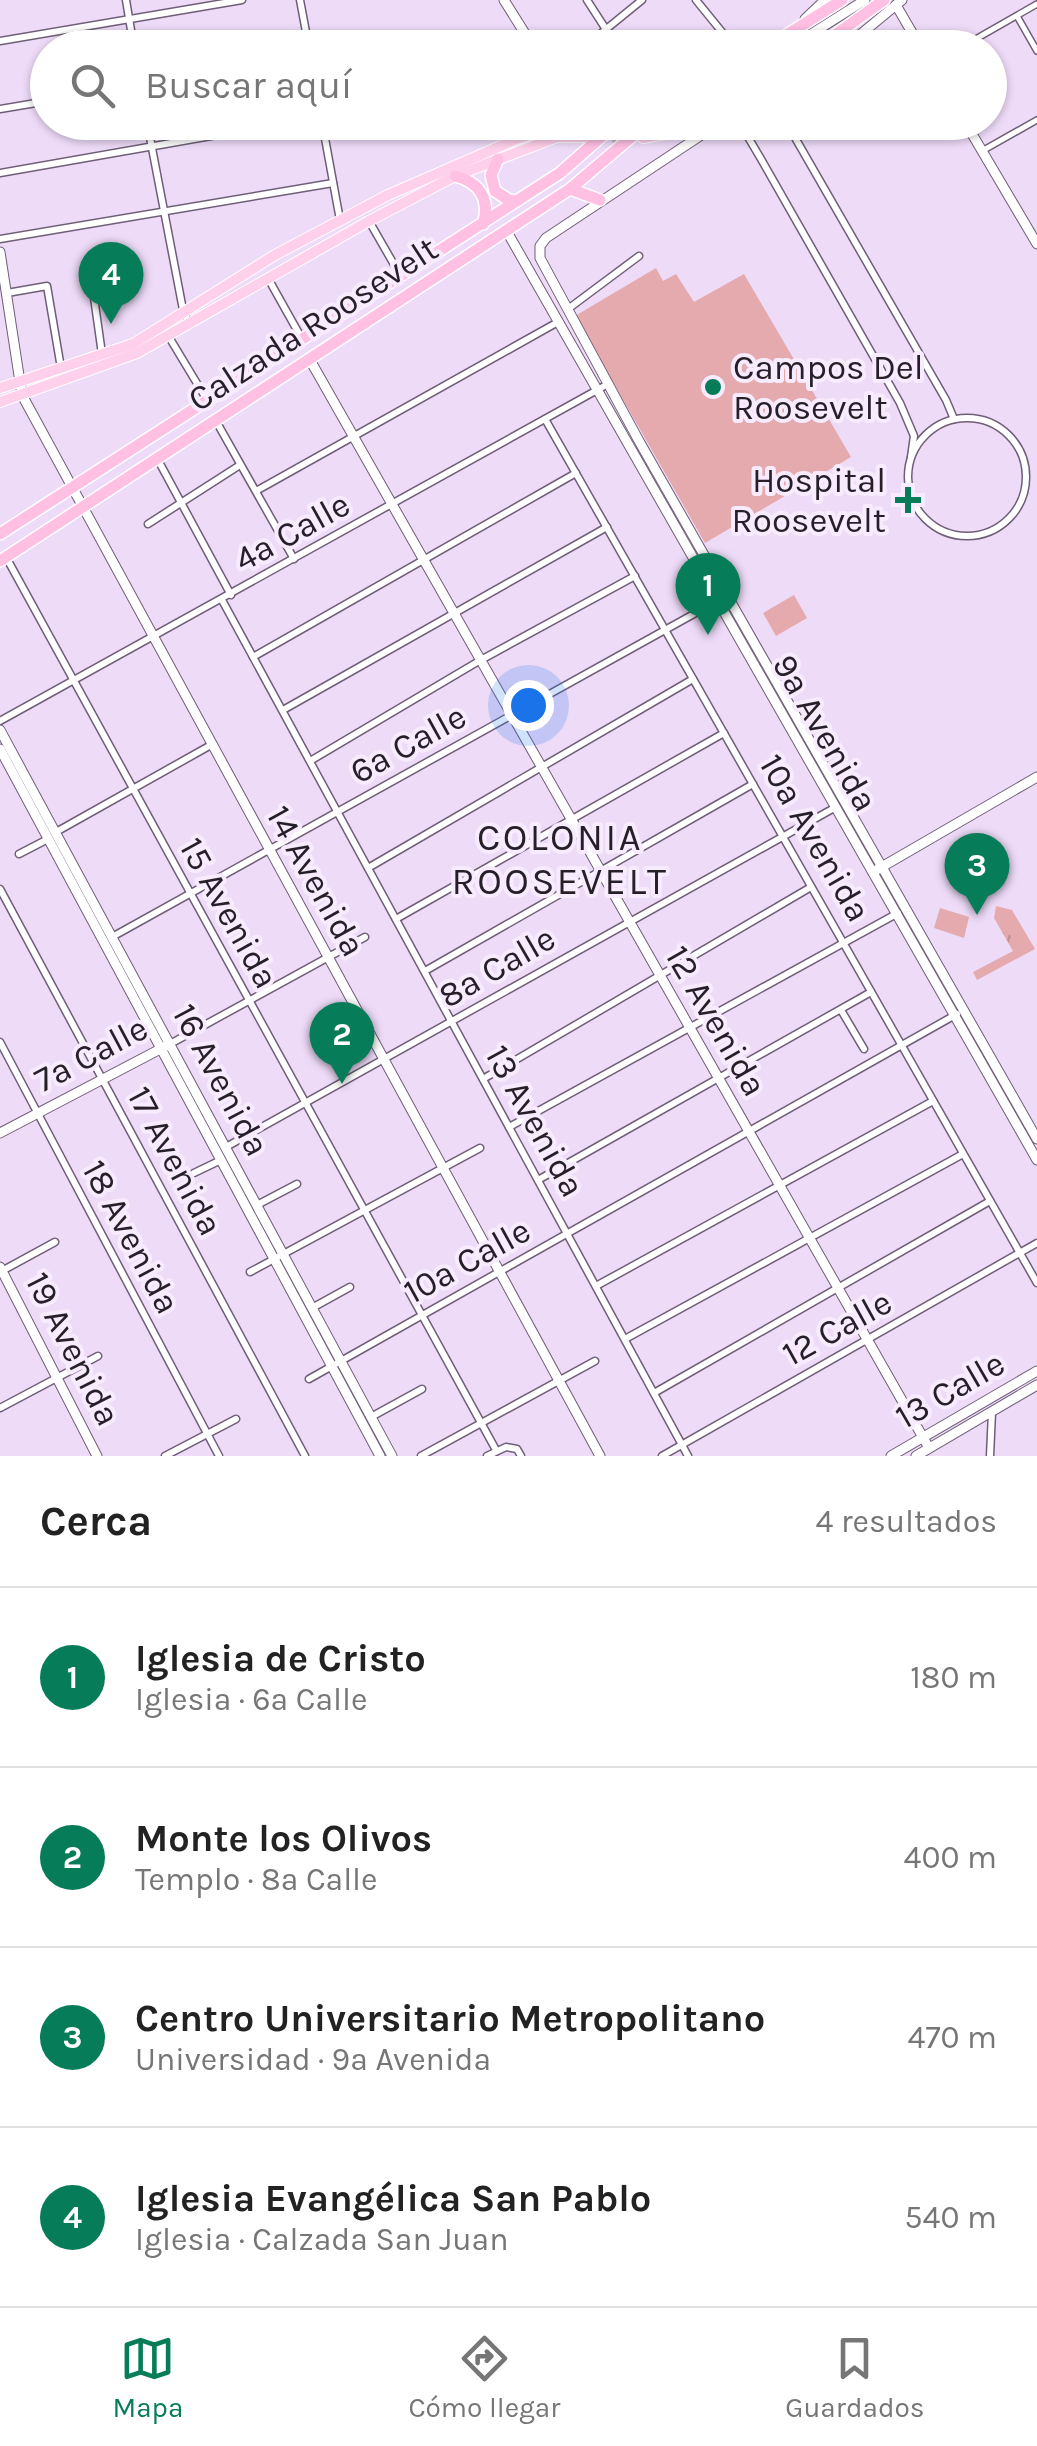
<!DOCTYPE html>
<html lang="es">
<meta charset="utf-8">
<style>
body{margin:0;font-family:Karla,sans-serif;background:#f6f6f6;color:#222}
.you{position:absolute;left:528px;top:705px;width:35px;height:35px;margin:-25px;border:8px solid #fff;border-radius:50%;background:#1a73e8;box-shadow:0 0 0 15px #1a73e833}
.badge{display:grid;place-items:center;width:65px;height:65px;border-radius:50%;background:#077c58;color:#fff;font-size:32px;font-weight:700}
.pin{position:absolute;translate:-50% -82px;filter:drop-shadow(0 2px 5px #0008)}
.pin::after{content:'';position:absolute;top:52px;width:35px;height:30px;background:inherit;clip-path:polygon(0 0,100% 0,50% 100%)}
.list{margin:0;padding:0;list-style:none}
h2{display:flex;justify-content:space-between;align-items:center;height:130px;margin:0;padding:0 40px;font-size:42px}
h2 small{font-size:32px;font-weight:400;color:#767676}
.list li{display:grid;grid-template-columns:65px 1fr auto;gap:30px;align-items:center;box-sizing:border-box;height:180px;padding:0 40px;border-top:2px solid #e0e0e0}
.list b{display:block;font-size:38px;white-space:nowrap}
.list p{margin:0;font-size:32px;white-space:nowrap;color:#767676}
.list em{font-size:32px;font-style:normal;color:#767676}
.icon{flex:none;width:55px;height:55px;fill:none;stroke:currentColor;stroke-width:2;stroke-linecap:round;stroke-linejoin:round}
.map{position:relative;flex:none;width:1037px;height:1456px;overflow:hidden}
.search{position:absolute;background:#fff;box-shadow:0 2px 8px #0004;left:30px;right:30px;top:30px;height:110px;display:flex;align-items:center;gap:25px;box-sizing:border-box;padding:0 35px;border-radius:55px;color:#767676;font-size:38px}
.sheet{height:850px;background:#fff}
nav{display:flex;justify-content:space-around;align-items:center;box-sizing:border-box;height:140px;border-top:2px solid #e0e0e0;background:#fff;font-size:28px;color:#767676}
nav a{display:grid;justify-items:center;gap:5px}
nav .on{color:#077c58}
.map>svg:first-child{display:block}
</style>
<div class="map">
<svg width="1037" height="1456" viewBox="0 0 1037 1456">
<defs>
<pattern id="grass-tufts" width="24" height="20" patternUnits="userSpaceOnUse" patternTransform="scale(2.5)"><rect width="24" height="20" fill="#e5aaae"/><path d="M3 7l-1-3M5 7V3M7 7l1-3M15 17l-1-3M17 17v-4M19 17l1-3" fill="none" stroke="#c49296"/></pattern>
</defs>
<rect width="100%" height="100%" fill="#eedbf8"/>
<!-- grass -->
<polygon fill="url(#grass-tufts)" points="996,906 1012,910 1035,949 977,980 973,972 1013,951 994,918"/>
<!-- park -->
<g fill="#e5aaae">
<polygon points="656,268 663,281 676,274 694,302 744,274 851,457 705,543 575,316"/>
<polygon points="794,595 807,618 776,636 763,613"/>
<polygon points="940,908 969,917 964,938 934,928"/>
</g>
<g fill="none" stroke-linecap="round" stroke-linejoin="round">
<!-- primary-tunnel -->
<polyline stroke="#c6b5cf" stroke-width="10" stroke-dasharray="10 5" stroke-linecap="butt" points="597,137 635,138"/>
<defs>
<g id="pedestrian">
<polyline points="1017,16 1037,51"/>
<polyline points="960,48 1037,4"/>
<polyline points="982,151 1037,120"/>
</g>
<g id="minor">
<polyline points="126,0 134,48"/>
<polyline points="300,0 309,48"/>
<polyline points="587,0 618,48"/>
<polyline points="696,0 735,48"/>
<polyline points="0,41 242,0"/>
<polyline points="583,48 642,0"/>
<polyline points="0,109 48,101"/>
<polyline points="147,122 184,315 191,324"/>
<polyline points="322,122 340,220"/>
<polyline points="734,122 748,137 761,159 900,403 914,436 911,457"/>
<polyline points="786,122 946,400 954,419"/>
<polyline points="0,173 291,122"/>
<polyline points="369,221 400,275"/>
<polyline points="0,239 333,183"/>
<polyline points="91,276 102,354"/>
<polyline points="269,280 302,339"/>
<polyline points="7,293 47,286 61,368"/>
<polyline points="568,309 639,256"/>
<polyline points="169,337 207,400"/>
<circle cx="967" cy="477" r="59"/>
<polyline points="545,419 1037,1283"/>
<polyline points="216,421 294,559"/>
<polyline points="158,460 231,595"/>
<polyline points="256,491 558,322"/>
<polyline points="148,524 240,465"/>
<polyline points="6,557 496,1450"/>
<polyline points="222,600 688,1456"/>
<polyline points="253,657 576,473"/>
<polyline points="283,710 607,527"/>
<polyline points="0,721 608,384"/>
<polyline points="310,761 479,661 635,576"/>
<polyline points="56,832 211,745"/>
<polyline points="19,854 48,839"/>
<polyline points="368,868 693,679"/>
<polyline points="0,889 305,1456"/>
<polyline points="396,919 724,733"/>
<polyline points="112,937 719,600"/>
<polyline points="425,971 753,784"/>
<polyline points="841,1010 864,1049"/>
<polyline points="0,1042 219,1456"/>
<polyline points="170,1044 365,937"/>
<polyline points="483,1079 811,887"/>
<polyline points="509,1127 898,913"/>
<polyline points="226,1147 836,807"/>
<polyline points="194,1173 221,1160"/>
<polyline points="538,1180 871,992"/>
<polyline points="257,1205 297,1184"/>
<polyline points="0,1272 55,1242"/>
<polyline points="250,1272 480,1148"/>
<polyline points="596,1286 933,1101"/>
<polyline points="312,1308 350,1287"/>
<polyline points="625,1339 963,1154"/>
<polyline points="309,1379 957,1014"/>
<polyline points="654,1393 990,1201"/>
<polyline points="0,1408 98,1356"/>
<polyline points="371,1417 422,1389"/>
<polyline points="165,1456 236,1419"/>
<polyline points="421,1456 595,1361"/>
<polyline points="487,1456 506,1447 517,1449 521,1456"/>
<polyline points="662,1456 1037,1243"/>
<polyline points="990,1456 992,1412"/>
</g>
<g id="tertiary">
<polyline points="896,5 921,48"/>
<polyline points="965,122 1037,244"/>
<polyline points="0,252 22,395 600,1456"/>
<polyline points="310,360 929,1448"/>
<polyline points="873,872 1037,777"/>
<polyline points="0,1133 166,1046"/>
<polyline points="0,1267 97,1456"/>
</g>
<g id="secondary">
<polyline points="504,0 524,32"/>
<polyline points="805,19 825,0"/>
<polyline points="789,48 865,0"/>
<polyline points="844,48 902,0"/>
<polyline points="721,122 546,238 540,246 540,258 639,441 1037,1139"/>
<polyline points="506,230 1037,1160"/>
<polyline points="0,730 392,1456"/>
<polyline points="0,749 380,1456"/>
<polyline points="891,1456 1037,1371"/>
<polyline points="916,1456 1037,1385"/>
</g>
<g id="primary">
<polyline points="643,138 666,134 690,122"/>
<polyline points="0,388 133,344 275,255 388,195 517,139 569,122"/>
<polyline points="0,402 137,353 369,221 455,176 557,137 586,137"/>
</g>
<g id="trunk">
<polyline points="766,48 842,0"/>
<polyline points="817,48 884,0"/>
<polyline points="498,159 491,175 495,191 509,200 517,201"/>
<path d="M455,176C479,182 491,199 483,224"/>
<polyline points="570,189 600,200"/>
<polyline points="0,534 560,173 618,122"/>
<polyline points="0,561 570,189 649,122"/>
</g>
</defs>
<!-- pedestrian casing -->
<use href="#pedestrian" stroke="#6f5e77" stroke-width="8"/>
<!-- minor casing -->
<use href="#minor" stroke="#6f5e77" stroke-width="9"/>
<!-- tertiary casing -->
<use href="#tertiary" stroke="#6f5e77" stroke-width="11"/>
<!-- secondary casing -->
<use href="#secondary" stroke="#6f5e77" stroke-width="11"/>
<!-- primary casing -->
<use href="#primary" stroke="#fff" stroke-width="12"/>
<!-- trunk casing -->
<use href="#trunk" stroke="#fff" stroke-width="14"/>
<!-- pedestrian -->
<use href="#pedestrian" stroke="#fff" stroke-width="5"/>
<!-- minor -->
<use href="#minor" stroke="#fff" stroke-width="6"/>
<!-- tertiary -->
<use href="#tertiary" stroke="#fff" stroke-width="9"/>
<!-- secondary -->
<use href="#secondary" stroke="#fff" stroke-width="9"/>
<!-- primary -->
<use href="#primary" stroke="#ffd0eb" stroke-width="10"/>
<!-- trunk -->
<use href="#trunk" stroke="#ffc0e4" stroke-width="11"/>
</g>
<!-- markers -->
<g fill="#077c58" stroke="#f7ebfd" stroke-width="4">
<circle cx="713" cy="387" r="10"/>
<path d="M903 485h10v10h10v10h-10v10h-10v-10h-10v-10h10z"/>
</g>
<g text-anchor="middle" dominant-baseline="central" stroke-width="8" stroke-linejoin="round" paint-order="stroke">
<!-- street labels -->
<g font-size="35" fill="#261f29" stroke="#f7ebfd">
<text transform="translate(313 324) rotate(-33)">Calzada Roosevelt</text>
<text transform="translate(292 532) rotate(-29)">4a Calle</text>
<text transform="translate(825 733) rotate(60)">9a Avenida</text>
<text transform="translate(408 744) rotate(-29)">6a Calle</text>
<text transform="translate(815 838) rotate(60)">10a Avenida</text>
<text transform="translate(316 881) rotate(61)">14 Avenida</text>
<text transform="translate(229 913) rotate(61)">15 Avenida</text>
<text transform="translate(497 967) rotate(-30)">8a Calle</text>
<text transform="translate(716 1021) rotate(60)">12 Avenida</text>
<text transform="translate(91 1054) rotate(-28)">7a Calle</text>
<text transform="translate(221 1080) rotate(62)">16 Avenida</text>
<text transform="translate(535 1121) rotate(61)">13 Avenida</text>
<text transform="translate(175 1161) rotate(62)">17 Avenida</text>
<text transform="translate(131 1237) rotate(62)">18 Avenida</text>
<text transform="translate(467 1261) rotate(-29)">10a Calle</text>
<text transform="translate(837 1328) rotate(-29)">12 Calle</text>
<text transform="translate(73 1349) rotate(63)">19 Avenida</text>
<text transform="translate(950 1390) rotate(-30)">13 Calle</text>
</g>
<!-- poi labels -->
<g font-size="35" fill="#261f29" stroke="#f7ebfd" text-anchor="start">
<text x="733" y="367">Campos Del<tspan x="733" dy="40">Roosevelt</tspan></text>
<text x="886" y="480" text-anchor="end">Hospital<tspan x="886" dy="40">Roosevelt</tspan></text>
</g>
<!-- neighbourhood labels -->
<g font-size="38" letter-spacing="2.5" fill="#261f29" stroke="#f7ebfd">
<text x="560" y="837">COLONIA<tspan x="560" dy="44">ROOSEVELT</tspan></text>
</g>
</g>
</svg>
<div class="you"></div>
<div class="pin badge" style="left:708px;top:635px">1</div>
<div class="pin badge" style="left:342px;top:1084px">2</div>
<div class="pin badge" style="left:977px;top:915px">3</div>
<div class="pin badge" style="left:111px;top:324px">4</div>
<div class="search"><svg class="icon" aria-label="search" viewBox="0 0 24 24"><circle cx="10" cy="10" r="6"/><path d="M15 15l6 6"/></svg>Buscar aquí</div>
</div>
<section class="sheet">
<h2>Cerca<small>4 resultados</small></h2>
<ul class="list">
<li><span class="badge">1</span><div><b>Iglesia de Cristo</b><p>Iglesia · 6a Calle</p></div><em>180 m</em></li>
<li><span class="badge">2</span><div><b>Monte los Olivos</b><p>Templo · 8a Calle</p></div><em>400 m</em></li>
<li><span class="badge">3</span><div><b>Centro Universitario Metropolitano</b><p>Universidad · 9a Avenida</p></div><em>470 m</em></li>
<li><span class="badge">4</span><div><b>Iglesia Evangélica San Pablo</b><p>Iglesia · Calzada San Juan</p></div><em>540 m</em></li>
</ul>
</section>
<nav>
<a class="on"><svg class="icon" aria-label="map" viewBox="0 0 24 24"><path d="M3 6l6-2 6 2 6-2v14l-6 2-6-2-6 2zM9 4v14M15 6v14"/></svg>Mapa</a>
<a><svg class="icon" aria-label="directions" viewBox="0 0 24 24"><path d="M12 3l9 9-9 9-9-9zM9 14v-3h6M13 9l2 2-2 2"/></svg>Cómo llegar</a>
<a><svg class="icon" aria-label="saved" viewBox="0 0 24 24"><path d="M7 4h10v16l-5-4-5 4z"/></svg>Guardados</a>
</nav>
